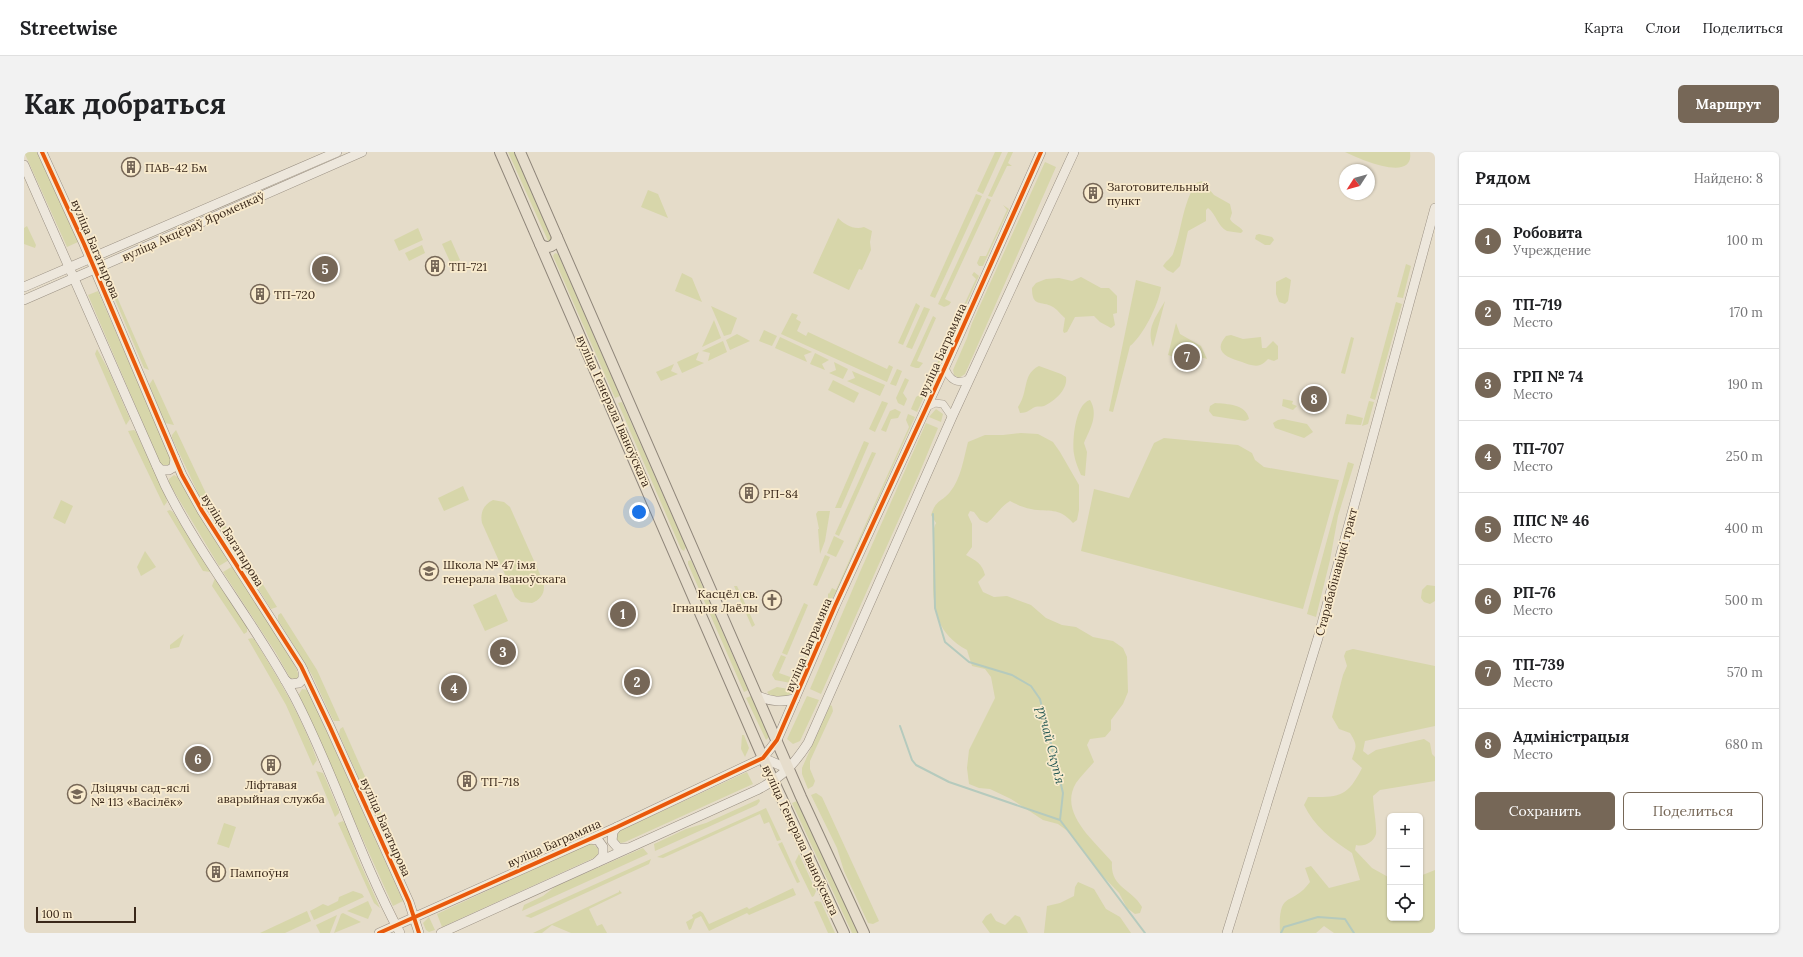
<!DOCTYPE html>
<html lang="ru">
<meta charset="utf-8">
<style>
body{margin:0;font-family:Lora,serif;background:#f2f2f2;color:#202124}
.controls{position:absolute;right:12px;bottom:12px;display:grid;overflow:hidden;border-radius:6px;box-shadow:0 1px 3px #0004}
.controls button{width:36px;height:36px;display:grid;place-items:center;padding:0;border:0;border-bottom:1px solid #e0e0e0;background:#fff;color:#202124;font:20px sans-serif}
.compass{position:absolute;left:1315px;top:12px;width:36px;height:36px;border-radius:50%;background:#fff;box-shadow:0 1px 3px #0004;rotate:234deg}
.scale{position:absolute;left:12px;bottom:10px;width:100px;box-sizing:border-box;padding-left:4px;border:2px solid #3a281a;border-top:0;font-size:11px;line-height:14px;white-space:nowrap;color:#3a281a;-webkit-text-stroke:3px #f9ebcd;paint-order:stroke}
.you{position:absolute;left:615px;top:360px;width:14px;height:14px;margin:-10px;border:3px solid #fff;border-radius:50%;background:#1a73e8;box-shadow:0 0 0 6px #1a73e833}
.badge{display:grid;place-items:center;width:26px;height:26px;border-radius:50%;background:#766757;color:#fff;font-size:13px;font-weight:700}
.pin{position:absolute;translate:-50% -50%;border:2px solid #fff;box-shadow:0 1px 4px #0006}
.list{margin:0;padding:0;list-style:none}
h2{display:flex;justify-content:space-between;align-items:center;height:52px;margin:0;padding:0 16px;font-size:17px}
h2 small{font-size:13px;font-weight:400;color:#757577}
.list li{display:grid;grid-template-columns:26px 1fr auto;gap:12px;align-items:center;box-sizing:border-box;height:72px;padding:0 16px;border-top:1px solid #e0e0e0}
.list b{display:block;font-size:15px;white-space:nowrap}
.list p{margin:0;font-size:13px;white-space:nowrap;color:#757577}
.list em{font-size:13px;font-style:normal;color:#757577}
.actions{display:flex;gap:8px;padding:12px 16px}
.actions a{flex:1;padding:9px 0;border:1px solid #766757;border-radius:6px;text-align:center;font-size:14px;color:#766757}
.actions .main{background:#766757;color:#fff}
.icon{flex:none;width:22px;height:22px;fill:none;stroke:currentColor;stroke-width:2;stroke-linecap:round;stroke-linejoin:round}
.map{position:relative;flex:none;width:1411px;height:781px;overflow:hidden;border-radius:6px}
header{display:flex;align-items:center;gap:24px;box-sizing:border-box;height:56px;padding:0 20px;background:#fff;border-bottom:1px solid #e0e0e0}
header strong{font-size:19px}
nav{display:flex;gap:22px;margin-inline-start:auto;font-size:14px}
.intro{display:flex;align-items:center;justify-content:space-between;box-sizing:border-box;height:96px;padding:0 24px}
h1{margin:0;font-size:28px}
.button{padding:10px 18px;border-radius:6px;background:#766757;color:#fff;font-size:14px;font-weight:700}
main{display:flex;gap:24px;padding:0 24px}
aside{flex:1;background:#fff;border-radius:6px;box-shadow:0 1px 3px #0004}
.map>svg:first-child{display:block}
</style>
<header>
<strong>Streetwise</strong>
<nav><a>Карта</a><a>Слои</a><a>Поделиться</a></nav>
</header>
<div class="intro"><h1>Как добраться</h1><a class="button">Маршрут</a></div>
<main>
<div class="map">
<svg width="1411" height="781" viewBox="0 0 1411 781">
<rect width="100%" height="100%" fill="#e5dcc9"/>
<!-- green -->
<g fill="#d7d6aa">
<polygon points="0,0 13,0 54,90 43,95"/>
<polygon points="484,0 490,0 528,88 525,91"/>
<polygon points="971,0 978,0 959,42 953,39"/>
<polygon points="984,0 989,0 984,11 988,14 983,14 968,45 964,44"/>
<path d="M1321,0H1386C1391,32 1333,6 1321,0Z"/>
<polygon points="1021,10 1032,15 941,222 935,226 930,223 929,218 943,186 948,171"/>
<path d="M1178,29L1190,43L1206,52L1208,61L1206,67C1209,73 1215,73 1219,79L1217,81C1212,80 1207,80 1203,79C1194,75 1192,62 1184,56L1182,58V69L1164,79L1156,114L1149,121L1143,118L1139,114C1142,109 1147,106 1149,102C1158,78 1158,53 1172,31Z"/>
<polygon points="624,38 634,42 644,66 617,55"/>
<polygon points="952,42 958,44 911,146 906,144"/>
<polygon points="963,46 967,48 921,147 927,150 925,153 920,155 914,152"/>
<polygon points="979,53 985,57 959,114 955,114 953,111 956,104 962,104 983,58"/>
<path d="M814,66C821,73 830,78 840,75L848,79L846,90L847,98L838,118L835,117L825,138L789,121Z"/>
<polygon points="3,74 12,93 11,96 0,92 0,76"/>
<polygon points="394,76 399,88 375,99 370,88"/>
<polygon points="1235,82 1248,85 1250,88 1246,93 1241,93 1231,87 1232,83"/>
<polygon points="427,88 436,108 427,112 418,92"/>
<polygon points="398,93 401,101 385,109 381,101"/>
<polygon points="531,101 534,102 596,244 591,246 529,104"/>
<polygon points="1382,112 1387,114 1379,146 1373,145"/>
<polygon points="950,120 955,124 893,260 887,257 892,245 895,243 898,244 952,127 948,123"/>
<polygon points="658,121 668,126 678,150 651,139"/>
<path d="M1057,125L1077,136H1085L1093,144V161L1089,162L1091,173L1087,176L1076,170L1070,164L1051,165L1043,180L1040,181L1039,179L1041,166C1037,163 1033,157 1029,155C1017,148 1008,156 1008,136L1012,131L1022,127L1035,126L1048,129Z"/>
<polygon points="1262,125 1267,128 1264,149 1261,152 1255,150 1252,142 1252,130"/>
<path d="M1112,128L1137,135C1135,152 1119,184 1106,194L1089,260L1085,259Z"/>
<polygon points="87,138 90,138 125,218 120,216"/>
<polygon points="74,139 146,305 147,310 143,315 140,315 136,311 64,143"/>
<path d="M1141,149L1129,195C1122,176 1132,165 1141,149Z"/>
<polygon points="1372,150 1378,152 1351,248 1346,246"/>
<polygon points="892,151 896,154 879,193 874,191"/>
<polygon points="687,154 713,166 707,182 700,184"/>
<polygon points="900,155 906,157 888,197 882,195"/>
<polygon points="768,161 774,163 772,167 777,170 773,179 782,184 784,180 863,217 865,213 869,215 863,230 757,182"/>
<polygon points="909,164 912,166 893,209 899,211 895,216 892,216 886,214"/>
<polygon points="690,168 697,186 678,195"/>
<polygon points="1152,171 1156,182 1177,194 1183,207 1159,200 1156,207 1144,203"/>
<polygon points="740,178 753,184 748,194 735,189"/>
<polygon points="713,182 726,189 706,198 702,188"/>
<path d="M1207,183L1219,187L1237,185L1238,196H1242L1249,189L1254,194V207L1250,209L1244,207C1242,209 1239,212 1236,213C1231,215 1223,212 1218,210C1204,206 1188,200 1202,184Z"/>
<polygon points="756,185 788,200 780,203 783,210 751,196"/>
<polygon points="1327,185 1330,186 1321,222 1317,221"/>
<polygon points="699,189 703,200 684,209 686,201 678,199"/>
<polygon points="73,197 85,219 106,267 102,273 71,202"/>
<polygon points="675,200 672,208 680,211 658,221 653,210"/>
<polygon points="791,201 805,208 798,212 801,218 786,212"/>
<polygon points="810,210 824,217 819,227 805,221 812,218"/>
<polygon points="650,212 647,219 654,222 637,229 632,220"/>
<path d="M1015,214L1037,222L1042,225C1044,237 1031,249 1020,254C1017,255 1014,254 1011,255C1005,258 1003,261 996,261L994,255C1005,239 998,222 1015,214Z"/>
<polygon points="873,217 878,219 872,234 866,232"/>
<polygon points="828,219 861,233 856,244 823,229 831,226"/>
<polygon points="881,226 885,228 879,241 883,247 880,254 874,251 872,246"/>
<polygon points="129,227 150,273 141,271 125,233"/>
<polygon points="809,228 835,241 830,251 804,238"/>
<polygon points="1259,247 1269,249 1268,252 1273,254 1269,258 1258,254"/>
<path d="M1066,248C1075,263 1066,277 1060,291L1063,300L1061,324L1057,323C1054,316 1051,309 1050,302C1048,289 1051,252 1066,248Z"/>
<polygon points="858,249 864,251 851,280 845,277"/>
<polygon points="1345,249 1350,250 1344,272 1338,274"/>
<polygon points="598,250 662,395 660,399 657,397 594,251"/>
<path d="M1191,251C1203,252 1222,252 1225,267L1221,269L1189,264L1185,259L1186,254Z"/>
<polygon points="871,257 877,260 874,266 867,267 862,280 857,278 866,259"/>
<polygon points="912,257 919,262 917,270 905,265"/>
<polygon points="884,262 891,265 813,439 809,446 804,447 804,441 805,442 808,436 812,438 885,275 882,268"/>
<polygon points="1323,262 1339,266 1337,273 1321,272"/>
<polygon points="1259,267 1283,272 1289,280 1280,286 1251,276 1249,271 1254,268"/>
<polygon points="902,271 914,276 895,322 797,542 786,537 836,420"/>
<polygon points="110,278 112,280 142,345 143,350 140,354 104,279"/>
<polygon points="152,278 187,352 216,396 213,404 176,345 148,286 148,283"/>
<path d="M997,281L1014,282L1029,290L1036,300L1055,333V358L1053,368L1049,371C1034,354 1026,361 1007,357C1000,356 992,352 986,349C976,355 972,364 963,371L956,368L950,360L946,359L944,363L948,372V395L942,403C952,409 958,411 961,423L954,430L959,440L970,445L983,444L1007,453L1022,466L1038,473L1052,475L1069,485L1089,489L1099,496L1103,505L1104,540L1099,552L1087,568V578L1081,585L1066,587L1063,593L1070,610C1064,617 1057,624 1052,631C1034,661 1071,689 1088,710C1086,736 1107,736 1118,755L1116,761L1111,762L1103,756L1095,741L1074,719L1045,680L1034,672L1019,668L987,647L966,637L955,636L945,632L943,616L945,598L971,546L967,525L961,517L948,514L943,498C903,477 909,439 910,401C911,391 907,380 912,371L907,363C913,346 917,351 926,340C937,327 940,305 944,290L961,283H979Z"/>
<polygon points="1140,286 1214,293 1228,301 1231,308 1240,315 1315,328 1279,457 1057,399 1070,337 1105,346 1130,291"/>
<polygon points="840,289 845,291 817,356 811,356"/>
<polygon points="848,300 852,301 815,384 811,382"/>
<polygon points="1324,310 1330,312 1314,364 1306,408 1292,465 1283,462"/>
<polygon points="150,323 155,326 205,408 195,414 145,331 145,327"/>
<polygon points="439,334 445,348 420,359 414,346"/>
<polygon points="37,348 49,354 41,372 29,366"/>
<path d="M469,348L480,350L486,355L519,429C522,439 518,447 508,451L497,450L491,445L458,371C456,361 459,353 469,348Z"/>
<polygon points="146,358 149,360 187,420 179,419 143,359"/>
<polygon points="794,359 806,359 801,389 796,402 794,377 795,377 792,362"/>
<polygon points="810,384 820,389 812,405 803,401"/>
<polygon points="121,399 132,415 117,424 113,415"/>
<polygon points="801,403 806,405 793,434 789,433"/>
<polygon points="667,408 724,538 720,540 664,412 664,409"/>
<polygon points="219,409 225,410 253,455 247,457 217,410"/>
<path d="M209,414C222,434 274,507 275,526L272,527L266,526L252,501L199,420Z"/>
<polygon points="191,426 223,475 223,480 220,482 188,434"/>
<polygon points="1403,433 1411,434 1411,449 1406,452 1400,450 1397,446 1398,438"/>
<polygon points="710,434 713,434 731,473 728,475"/>
<polygon points="472,442 484,469 461,479 449,453"/>
<polygon points="780,451 784,453 763,503 758,501"/>
<polygon points="800,454 803,454 804,458 772,532 751,528 748,523 757,503 762,505 755,521 772,527 800,460 798,458"/>
<polygon points="257,461 293,518 316,569 310,569 308,566 288,523 254,468 254,463"/>
<polygon points="160,482 155,495 146,497 146,493"/>
<path d="M228,486L230,487C254,525 278,565 293,608L289,614L262,553L224,487Z"/>
<path d="M1329,497L1411,514V574L1341,589L1339,599L1344,603L1352,598L1400,587L1406,591L1408,602L1411,605V629L1356,638L1349,644C1349,652 1353,676 1352,682C1349,691 1340,695 1332,693L1331,698L1348,716L1366,726V766H1396V724L1411,718V781H1310L1300,774L1292,781H1256C1254,736 1267,756 1286,730L1281,716L1287,714L1305,736L1336,728L1328,701C1308,688 1290,674 1280,653L1284,645C1315,645 1323,646 1338,616L1328,607C1332,594 1334,594 1326,581L1315,577L1308,565L1319,523L1323,514L1320,504L1322,499Z"/>
<path d="M753,535L770,538L763,545C756,545 747,547 743,540Z"/>
<polygon points="278,537 284,538 379,749 369,754 274,544"/>
<polygon points="727,544 745,585 742,588 722,546"/>
<polygon points="783,544 795,548 776,589 769,592 763,587"/>
<polygon points="806,553 808,554 809,559 786,609 786,617 791,629 789,634 784,637 778,622 778,616"/>
<polygon points="319,575 370,690 368,695 347,654 315,582 316,577"/>
<polygon points="718,583 720,583 725,596 721,605 717,597"/>
<polygon points="292,619 299,621 315,659 315,661 311,665"/>
<polygon points="723,620 729,632 601,690 597,691 592,688 591,682 597,678"/>
<polygon points="792,641 798,645 855,769 849,772 844,771 820,719 813,696 787,643"/>
<polygon points="735,647 736,649 733,653 631,699 630,692 662,677 682,671"/>
<polygon points="773,649 834,781 828,781 768,651"/>
<polygon points="742,656 757,688 753,689 745,670 740,672 736,662 639,706 633,705"/>
<polygon points="319,669 323,674 333,704 356,756 350,751 314,671"/>
<polygon points="200,671 212,675 205,696 193,692"/>
<polygon points="758,690 776,730 773,731 754,692"/>
<polygon points="564,692 568,692 574,696 574,703 572,705 418,775 413,762"/>
<polygon points="619,696 624,702 498,759 500,753 519,744 532,734"/>
<polygon points="775,702 792,739 790,744 788,745 771,710"/>
<polygon points="627,707 625,712 507,766 501,764"/>
<polygon points="1054,730 1070,737 1082,757 1096,765 1107,781 1020,781 1023,754 1036,751 1050,744 1051,735"/>
<polygon points="769,736 772,743 725,763 723,761 685,779 677,764 671,767 667,777 665,778 662,770 669,766 668,763 676,759 679,761 685,772 723,755 725,757"/>
<polygon points="595,738 598,741 565,757 573,774 578,772 583,781 547,781 528,773 518,781 509,781 595,740"/>
<polygon points="329,739 338,742 340,745 290,768 286,759 299,752 304,754 314,749 315,745"/>
<polygon points="344,749 348,758 344,767 323,759"/>
<polygon points="793,749 797,750 811,781 804,781 790,750"/>
<polygon points="283,759 287,769 261,781 236,781"/>
<polygon points="319,761 337,770 310,781 317,762"/>
<polygon points="967,761 972,769 981,773 991,763 996,765 1004,781 966,781 958,770 962,764"/>
<polygon points="313,763 306,781 296,781 292,773"/>
<polygon points="405,765 411,778 405,780 402,778 399,771"/>
</g>
<g fill="none" stroke-linecap="round" stroke-linejoin="round">
<!-- stream -->
<g stroke="#b5cabd" stroke-width="2">
<polyline points="909,362 911,456 921,490 945,510 988,523 1007,534 1016,547 1039,641 1036,668 1121,781"/>
<polyline points="876,574 888,608 892,613 925,630 1036,668"/>
<polyline points="1257,781 1260,775 1294,765 1321,767 1330,781"/>
</g>
<defs>
<g id="street">
<path d="M921,215C925,228 934,234 946,226"/>
<polyline points="903,255 911,251 919,252 928,265"/>
</g>
<g id="secondary">
<polyline points="18,0 60,92 158,323 178,359 277,514 306,575 385,750 395,781"/>
<path d="M0,13L141,333C177,406 231,471 270,544C310,620 335,705 376,781"/>
<polyline points="0,135 313,0"/>
<polyline points="0,148 338,0"/>
<polyline points="133,314 137,318 145,318 150,315 151,306"/>
<polyline points="261,528 266,532 275,531 279,527 279,518"/>
<path d="M734,544C748,550 756,550 771,547"/>
<polyline points="739,606 765,617"/>
<polyline points="593,675 589,680 588,689 594,696 603,696"/>
<polyline points="565,687 574,688 579,695 579,704 573,710"/>
<polyline points="355,781 593,675 739,606 753,588 811,454 921,215 1017,0"/>
<path d="M417,781L733,638C758,625 769,614 784,591L928,265L1050,0"/>
<polyline points="1203,781 1294,486 1411,56"/>
</g>
<g id="primary">
<polyline points="476,0 739,606 820,781"/>
<polyline points="496,0 777,645 840,781"/>
<path d="M516,92C524,98 532,94 533,85"/>
</g>
</defs>
<!-- street casing -->
<use href="#street" stroke="#aaa193" stroke-width="8"/>
<!-- secondary casing -->
<use href="#secondary" stroke="#9a9083" stroke-width="10"/>
<!-- primary casing -->
<use href="#primary" stroke="#8f867a" stroke-width="12"/>
<!-- street -->
<use href="#street" stroke="#ede7dc" stroke-width="7"/>
<!-- secondary -->
<use href="#secondary" stroke="#ede7dc" stroke-width="9"/>
<!-- primary -->
<use href="#primary" stroke="#e6ddcc" stroke-width="10"/>
<defs>
<g id="cycleway">
<polyline points="18,0 60,92 158,323 178,359 277,514 306,575 385,750 395,781"/>
<polyline points="355,781 593,675 739,606 753,588 811,454 921,215 1017,0"/>
</g>
</defs>
<!-- cycleway casing -->
<use href="#cycleway" stroke="#f9ebcd" stroke-width="6"/>
<!-- cycleway -->
<use href="#cycleway" stroke="#e8590c" stroke-width="4"/>
</g>
<!-- icons -->
<defs>
<symbol id="building-ring" viewBox="-11 -11 22 22"><circle r="9.5" fill="#f9ebcd" stroke="#766757" stroke-width="1.5"/><path d="M-4-6H4V6H1V3H-1V6H-4ZM-2.5-4.3h1.7v1.8h-1.7ZM.8-4.3h1.7v1.8H.8ZM-2.5-1h1.7V.8h-1.7ZM.8-1h1.7V.8H.8Z" fill="#766757"/></symbol>
<symbol id="school-ring" viewBox="-11 -11 22 22"><circle r="9.5" fill="#f9ebcd" stroke="#766757" stroke-width="1.5"/><path d="M0-5L7-2L0 1L-7-2ZM-4 1L0 2.5L4 1V4Q0 6-4 4Z" fill="#766757"/></symbol>
<symbol id="church-ring" viewBox="-11 -11 22 22"><circle r="9.5" fill="#f9ebcd" stroke="#766757" stroke-width="1.5"/><path d="M-1.2-6h2.4v3.5h3.3v2.4h-3.3V6h-2.4V-.1h-3.3v-2.4h3.3Z" fill="#766757"/></symbol>
</defs>
<g fill-rule="evenodd">
<use href="#building-ring" x="96" y="4" width="22" height="22"/>
<use href="#building-ring" x="1058" y="30" width="22" height="22"/>
<use href="#building-ring" x="400" y="103" width="22" height="22"/>
<use href="#building-ring" x="225" y="131" width="22" height="22"/>
<use href="#building-ring" x="714" y="330" width="22" height="22"/>
<use href="#school-ring" x="394" y="408" width="22" height="22"/>
<use href="#church-ring" x="737" y="437" width="22" height="22"/>
<use href="#building-ring" x="236" y="602" width="22" height="22"/>
<use href="#building-ring" x="432" y="618" width="22" height="22"/>
<use href="#school-ring" x="42" y="631" width="22" height="22"/>
<use href="#building-ring" x="181" y="709" width="22" height="22"/>
</g>
<g text-anchor="middle" dominant-baseline="central" stroke-width="3.5" stroke-linejoin="round" paint-order="stroke">
<!-- poi labels -->
<g font-size="12" fill="#3a281a" stroke="#f9ebcd" text-anchor="start">
<text x="121" y="15">ПАВ-42 Бм</text>
<text x="1083" y="34">Заготовительный<tspan x="1083" dy="14">пункт</tspan></text>
<text x="425" y="114">ТП-721</text>
<text x="250" y="142">ТП-720</text>
<text x="739" y="341">РП-84</text>
<text x="419" y="412">Школа № 47 імя<tspan x="419" dy="14">генерала Іваноўскага</tspan></text>
<text x="734" y="441" text-anchor="end">Касцёл св.<tspan x="734" dy="14">Ігнацыя Лаёлы</tspan></text>
<text x="457" y="629">ТП-718</text>
<text x="247" y="632" text-anchor="middle">Ліфтавая<tspan x="247" dy="14">аварыйная служба</tspan></text>
<text x="67" y="635">Дзіцячы сад-яслі<tspan x="67" dy="14">№ 113 «Васілёк»</tspan></text>
<text x="206" y="720">Пампоўня</text>
</g>
<!-- street labels -->
<g font-size="12" fill="#3a281a" stroke="#f9ebcd">
<text transform="translate(169 74) rotate(-24)">вуліца Акцёраў Яроменкаў</text>
<text transform="translate(72 97) rotate(67)">вуліца Багатырова</text>
<text transform="translate(918 198) rotate(-66)">вуліца Баграмяна</text>
<text transform="translate(590 259) rotate(66)">вуліца Генерала Іваноўскага</text>
<text transform="translate(209 388) rotate(58)">вуліца Багатырова</text>
<text transform="translate(1312 420) rotate(-75)">Старабабінавіцкі тракт</text>
<text transform="translate(784 493) rotate(-67)">вуліца Баграмяна</text>
<text transform="translate(362 675) rotate(66)">вуліца Багатырова</text>
<text transform="translate(777 688) rotate(65)">вуліца Генерала Іваноўскага</text>
<text transform="translate(530 691) rotate(-24)">вуліца Баграмяна</text>
</g>
<!-- water labels -->
<g font-size="13" font-style="italic" fill="#285b56" stroke="#f9ebcd">
<text transform="translate(1027 593) rotate(76)">ручай Скупʼя</text>
</g>
</g>
</svg>
<div class="controls">
<button>+</button>
<button>−</button>
<button><svg class="icon" aria-label="locate" viewBox="0 0 24 24"><circle cx="12" cy="12" r="6"/><path d="M12 2v4M12 18v4M2 12h4M18 12h4"/></svg></button>
</div>
<svg class="compass" viewBox="-18 -18 36 36"><path d="M0-13l5 13h-10z" fill="#e53935"/><path d="M0 13l5-13h-10z" fill="#757577"/></svg>
<div class="scale">100 m</div>
<div class="you"></div>
<div class="pin badge" style="left:599px;top:462px">1</div>
<div class="pin badge" style="left:613px;top:530px">2</div>
<div class="pin badge" style="left:479px;top:500px">3</div>
<div class="pin badge" style="left:430px;top:536px">4</div>
<div class="pin badge" style="left:301px;top:117px">5</div>
<div class="pin badge" style="left:174px;top:607px">6</div>
<div class="pin badge" style="left:1163px;top:205px">7</div>
<div class="pin badge" style="left:1290px;top:247px">8</div>
</div>
<aside>
<h2>Рядом<small>Найдено: 8</small></h2>
<ul class="list">
<li><span class="badge">1</span><div><b>Робовита</b><p>Учреждение</p></div><em>100 m</em></li>
<li><span class="badge">2</span><div><b>ТП-719</b><p>Место</p></div><em>170 m</em></li>
<li><span class="badge">3</span><div><b>ГРП № 74</b><p>Место</p></div><em>190 m</em></li>
<li><span class="badge">4</span><div><b>ТП-707</b><p>Место</p></div><em>250 m</em></li>
<li><span class="badge">5</span><div><b>ППС № 46</b><p>Место</p></div><em>400 m</em></li>
<li><span class="badge">6</span><div><b>РП-76</b><p>Место</p></div><em>500 m</em></li>
<li><span class="badge">7</span><div><b>ТП-739</b><p>Место</p></div><em>570 m</em></li>
<li><span class="badge">8</span><div><b>Адміністрацыя</b><p>Место</p></div><em>680 m</em></li>
</ul>
<div class="actions"><a class="main">Сохранить</a><a>Поделиться</a></div>
</aside>
</main>
